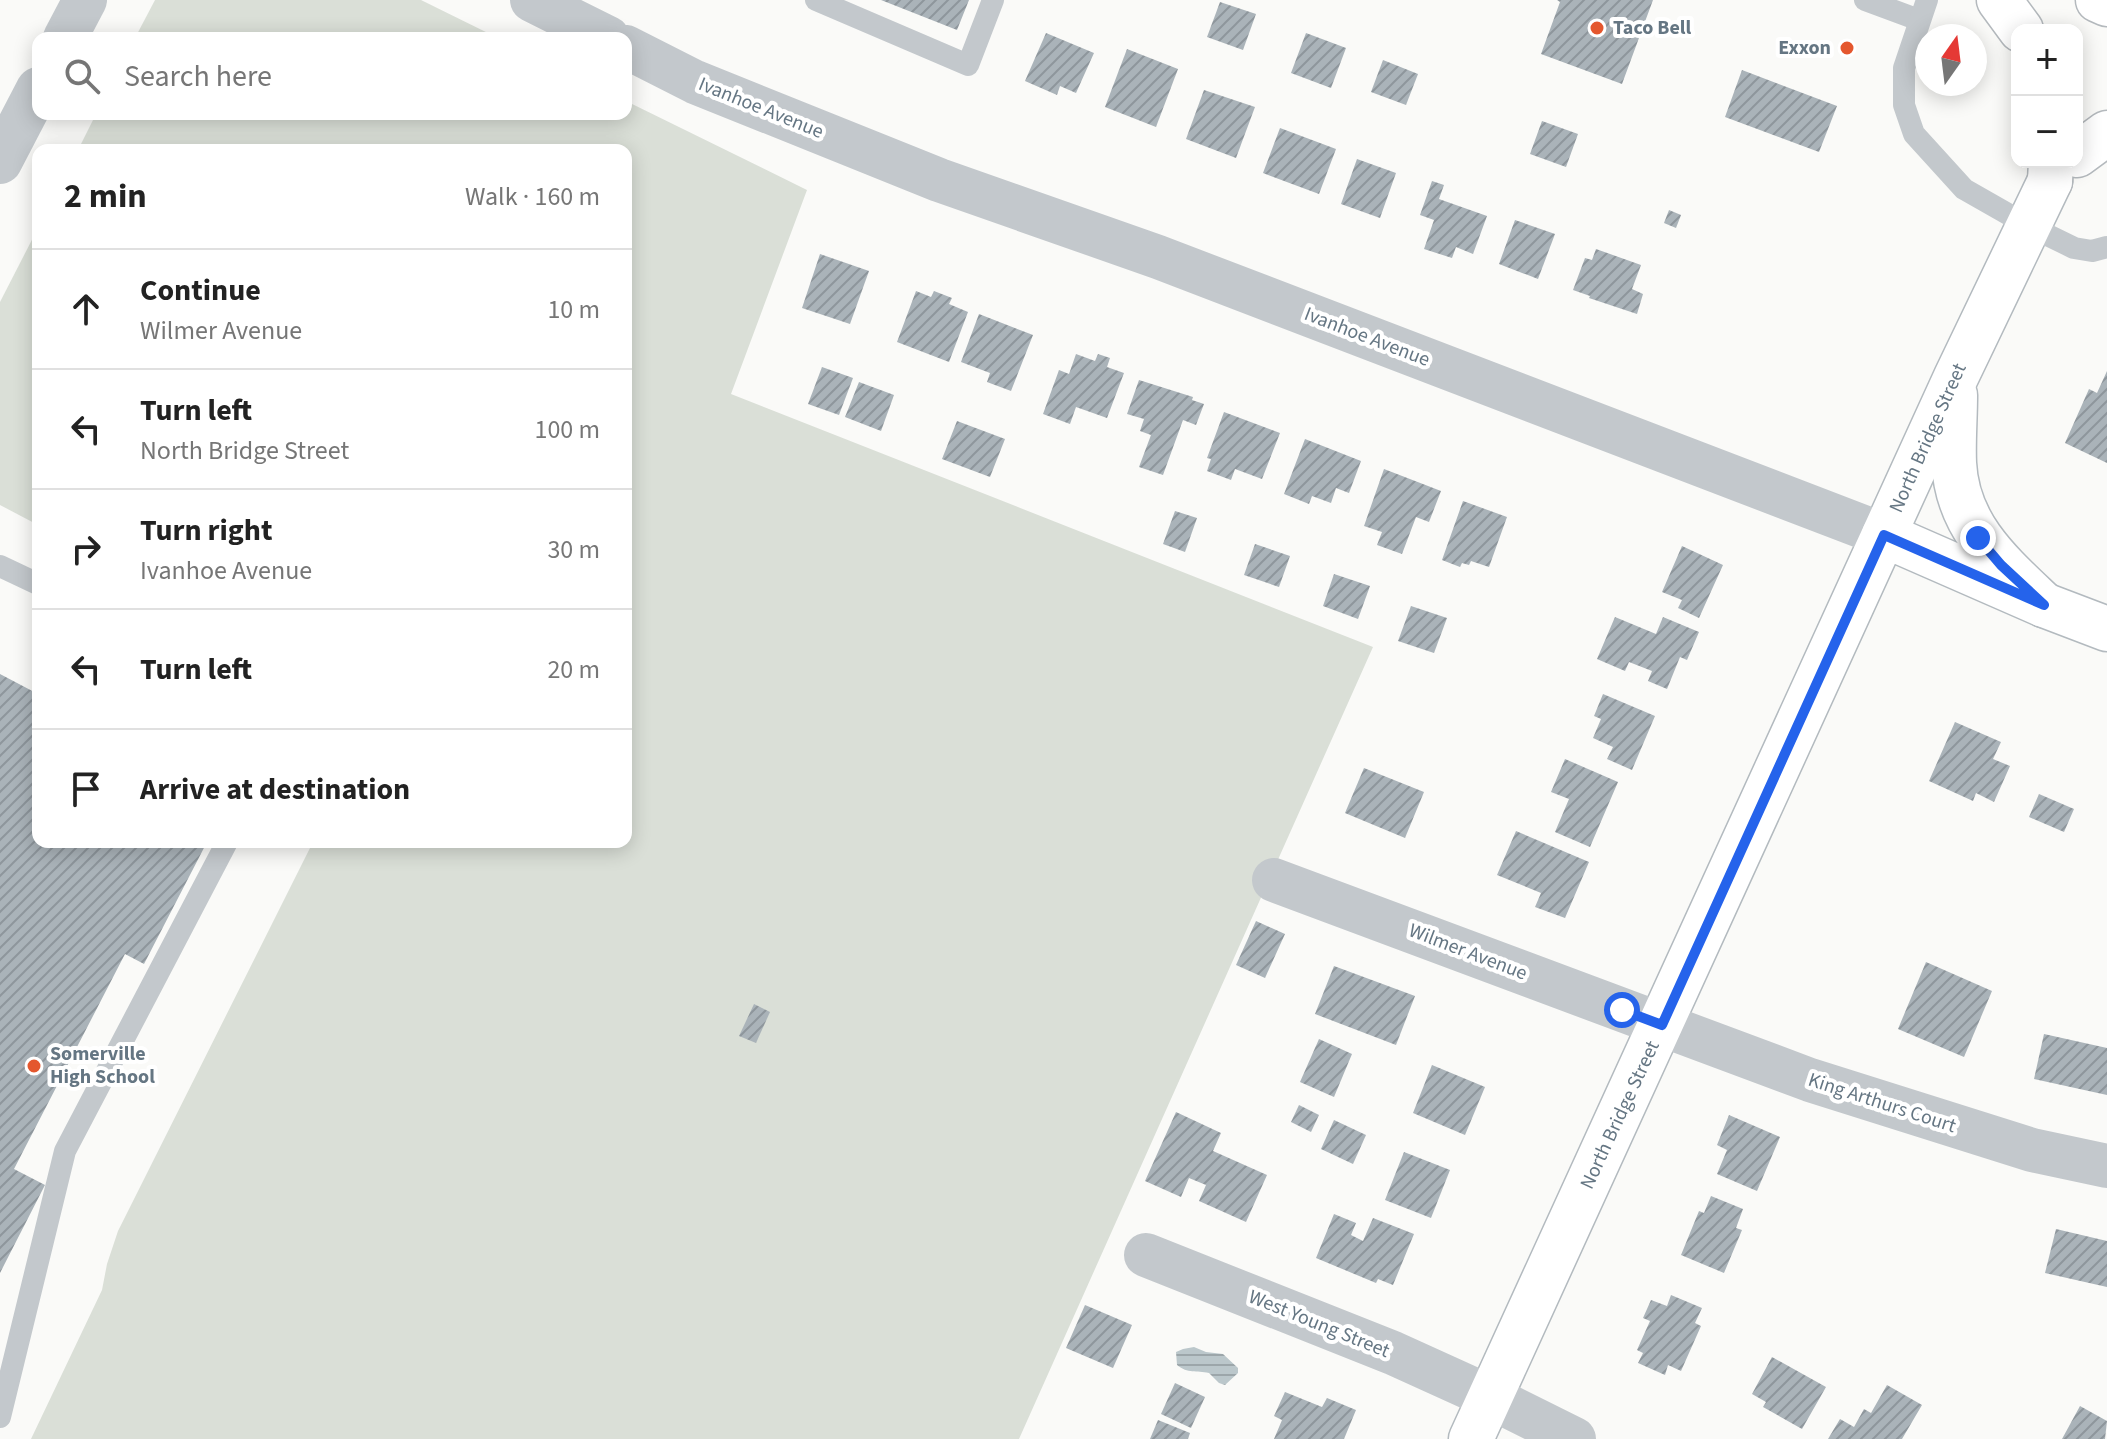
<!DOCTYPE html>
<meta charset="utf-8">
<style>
body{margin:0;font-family:"Source Sans 3",sans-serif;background:#f6f6f6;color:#222}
.controls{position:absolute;right:24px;top:24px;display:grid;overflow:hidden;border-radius:16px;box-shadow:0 4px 20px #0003}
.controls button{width:72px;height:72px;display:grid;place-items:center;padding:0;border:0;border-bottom:2px solid #e0e0e0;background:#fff;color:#222;font:40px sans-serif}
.compass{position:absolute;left:1915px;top:24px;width:72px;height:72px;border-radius:50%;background:#fff;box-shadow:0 4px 20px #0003;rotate:14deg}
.stop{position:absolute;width:24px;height:24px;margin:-18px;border:6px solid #2563eb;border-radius:50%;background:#fff}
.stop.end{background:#2563eb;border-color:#fff;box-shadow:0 2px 8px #0008}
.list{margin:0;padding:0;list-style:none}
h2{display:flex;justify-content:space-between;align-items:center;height:104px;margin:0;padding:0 32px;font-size:34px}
h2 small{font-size:26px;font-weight:400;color:#767676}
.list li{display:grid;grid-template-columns:52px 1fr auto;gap:24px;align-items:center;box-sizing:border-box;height:120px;padding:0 32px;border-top:2px solid #e0e0e0}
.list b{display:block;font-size:30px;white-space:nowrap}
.list p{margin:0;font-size:26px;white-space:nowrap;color:#767676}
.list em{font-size:26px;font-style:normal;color:#767676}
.icon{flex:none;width:44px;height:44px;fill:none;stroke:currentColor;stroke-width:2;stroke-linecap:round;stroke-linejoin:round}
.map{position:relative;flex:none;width:2107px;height:1439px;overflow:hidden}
.search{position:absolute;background:#fff;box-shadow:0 4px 20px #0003;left:32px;top:32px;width:600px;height:88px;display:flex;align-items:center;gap:20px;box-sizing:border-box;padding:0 28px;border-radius:16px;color:#767676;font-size:30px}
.panel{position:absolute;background:#fff;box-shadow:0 4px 20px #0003;left:32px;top:144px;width:600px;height:704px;border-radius:16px}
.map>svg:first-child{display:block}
</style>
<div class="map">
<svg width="2107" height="1439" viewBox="0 0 2107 1439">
<defs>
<pattern id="water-rules" width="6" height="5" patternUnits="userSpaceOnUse" patternTransform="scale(2)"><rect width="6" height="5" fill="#bbc7cb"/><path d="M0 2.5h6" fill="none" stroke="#9ca6aa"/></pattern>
<pattern id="building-hatch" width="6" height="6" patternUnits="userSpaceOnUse" patternTransform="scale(2)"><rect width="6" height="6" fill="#aab3b9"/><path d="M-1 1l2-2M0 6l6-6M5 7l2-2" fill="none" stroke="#8e969c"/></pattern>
</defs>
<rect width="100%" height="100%" fill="#fafaf8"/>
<!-- park -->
<g fill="#dadfd7">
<polygon points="155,0 421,0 498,38 135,38"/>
<polygon points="626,101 807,190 731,394 1373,647 1019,1439 31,1439 102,1290 107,1264 118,1231 313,842 626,842 626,150 78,150 96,114 626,114"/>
<polygon points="38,228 38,525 0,505 0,302"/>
</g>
<!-- water -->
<path fill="url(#water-rules)" d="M1194,1347L1206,1352L1223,1354L1238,1368V1373L1225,1385L1219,1383L1209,1373C1196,1370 1188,1374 1177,1365L1176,1352L1183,1349Z"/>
<!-- building -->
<g fill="url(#building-hatch)">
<polygon points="881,0 969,0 957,30"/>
<polygon points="1557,0 1653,0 1622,84 1541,54 1560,2"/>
<polygon points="1220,2 1256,14 1243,50 1207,37"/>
<polygon points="1046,33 1094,53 1076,93 1060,86 1057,95 1025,81"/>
<polygon points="1306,33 1346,48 1331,88 1291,73"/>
<polygon points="1127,49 1178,69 1156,127 1105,107"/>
<polygon points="1383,60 1418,74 1406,105 1371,92"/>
<polygon points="1742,70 1837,106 1819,152 1725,117"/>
<polygon points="1204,90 1255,107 1236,158 1186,139"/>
<polygon points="1542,121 1578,134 1566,167 1530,154"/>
<polygon points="1280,128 1336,149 1319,194 1263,173"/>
<polygon points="1357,159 1396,173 1380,218 1341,204"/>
<polygon points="1432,181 1444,185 1439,199 1487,216 1473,254 1456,247 1452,258 1424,249 1434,220 1420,215"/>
<polygon points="1669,210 1681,215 1676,228 1664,223"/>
<polygon points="1515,220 1555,234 1538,279 1499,264"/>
<polygon points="1596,249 1641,265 1632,289 1643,294 1637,314 1589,298 1590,296 1573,290 1585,258 1592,260"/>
<polygon points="820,254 869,271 850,324 802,308"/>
<polygon points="916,291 931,297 934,291 952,298 949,304 968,312 949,362 897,342"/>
<polygon points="979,314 1033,335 1011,391 987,382 990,373 961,362"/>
<polygon points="1076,354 1095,361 1098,354 1110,358 1107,367 1124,373 1107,418 1076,407 1070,424 1043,414 1059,370 1069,374"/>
<polygon points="822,367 853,378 839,415 808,404"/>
<polygon points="2107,371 2107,463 2065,443 2089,389 2097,393"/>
<polygon points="1139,380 1193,397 1192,400 1204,404 1196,425 1183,420 1163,475 1139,467 1151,435 1140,431 1144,419 1127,414"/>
<polygon points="859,382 894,395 881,431 845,417"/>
<polygon points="1224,412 1280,433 1262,479 1235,469 1231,480 1207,471 1211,459 1207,458"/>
<polygon points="957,421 1005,439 990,477 942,459"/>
<polygon points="1305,439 1361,461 1349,493 1336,488 1331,503 1312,496 1309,504 1284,494"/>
<polygon points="1384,469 1441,491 1429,522 1416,517 1402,554 1377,545 1382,532 1364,526"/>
<polygon points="1463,501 1507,517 1489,567 1471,561 1469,565 1462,563 1460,567 1442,560"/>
<polygon points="1175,511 1197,518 1185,552 1163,544"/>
<polygon points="1255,544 1290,556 1279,587 1244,575"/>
<polygon points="1682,546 1723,565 1699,618 1678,608 1682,600 1662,592"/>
<polygon points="1334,574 1370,586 1358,619 1323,606"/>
<polygon points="1411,606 1447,618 1434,653 1398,641"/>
<polygon points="1615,617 1656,634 1663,617 1699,632 1687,660 1680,657 1667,689 1648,681 1652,671 1629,662 1625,671 1597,659"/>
<polygon points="0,674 38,694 38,842 207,842 144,964 125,954 14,1169 45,1185 0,1273"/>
<polygon points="1603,694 1655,716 1632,770 1607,759 1613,747 1593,738 1601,719 1594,716"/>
<polygon points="1955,722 2001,742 1993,759 2010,766 1994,802 1976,793 1973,801 1929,781"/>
<polygon points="1565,759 1618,782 1590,847 1555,832 1569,799 1551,792"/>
<polygon points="1364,768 1424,792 1405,838 1345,813"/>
<polygon points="2039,794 2074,809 2064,832 2029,817"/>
<polygon points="1516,831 1589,862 1565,918 1535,907 1541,893 1497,875"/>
<polygon points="1256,921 1285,934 1265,978 1236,965"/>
<polygon points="1926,962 1992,991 1964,1057 1898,1029"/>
<polygon points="1334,966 1415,996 1396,1045 1315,1014"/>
<polygon points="754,1004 770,1012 756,1043 739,1036"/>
<polygon points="2044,1034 2107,1048 2107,1095 2034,1079"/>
<polygon points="1319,1039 1352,1054 1334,1097 1300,1082"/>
<polygon points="1432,1065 1485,1087 1465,1135 1413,1113"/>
<polygon points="1299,1105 1319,1115 1311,1132 1291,1122"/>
<polygon points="1176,1112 1221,1133 1213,1151 1267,1175 1246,1222 1199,1201 1206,1185 1189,1178 1181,1197 1145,1181"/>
<polygon points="1729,1115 1780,1137 1757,1191 1717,1174 1727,1150 1717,1145"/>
<polygon points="1334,1120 1366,1135 1353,1164 1321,1149"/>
<polygon points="1404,1152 1450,1170 1431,1218 1385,1200"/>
<polygon points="1711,1196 1743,1209 1736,1228 1742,1230 1724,1273 1681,1255 1699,1211 1704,1213"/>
<polygon points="1334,1214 1356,1223 1351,1235 1363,1241 1373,1218 1414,1234 1393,1285 1378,1279 1376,1283 1316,1258"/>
<polygon points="2056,1229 2107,1241 2107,1287 2045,1273"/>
<polygon points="1671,1295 1702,1308 1695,1323 1701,1326 1681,1371 1668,1365 1665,1375 1638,1363 1643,1353 1637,1350 1650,1321 1643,1318 1651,1300 1667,1306"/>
<polygon points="1085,1305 1132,1325 1113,1368 1066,1348"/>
<polygon points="1772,1357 1826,1387 1802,1429 1763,1407 1766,1402 1752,1394"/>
<polygon points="1175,1383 1205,1397 1191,1428 1161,1414"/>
<polygon points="1887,1385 1922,1405 1902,1439 1828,1439 1840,1419 1854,1427 1864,1409 1871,1413"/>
<polygon points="1285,1392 1322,1407 1327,1398 1356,1410 1344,1439 1274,1439 1282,1420 1274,1416"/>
<polygon points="2080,1406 2107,1421 2105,1439 2062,1439"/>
<polygon points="1158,1420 1190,1433 1188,1439 1150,1439"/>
</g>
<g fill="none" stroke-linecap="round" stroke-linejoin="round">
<defs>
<g id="secondary">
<path d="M1955,395C1955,418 1953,441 1954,463C1957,527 2001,564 2044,605"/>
<polyline points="1884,535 2044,605 2107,629"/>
<polyline points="1471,1439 1956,377 2050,181"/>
</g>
<g id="highway">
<polyline points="1999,0 2021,30"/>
<polyline points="2098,0 2107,4"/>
<polyline points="2077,155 2107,133"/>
<polyline points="2050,181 2051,162"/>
</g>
</defs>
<!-- secondary casing -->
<use href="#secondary" stroke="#b3babf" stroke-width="47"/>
<!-- highway casing -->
<use href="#highway" stroke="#b4b9bd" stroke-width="47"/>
<!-- lane -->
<g stroke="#c3c8cc" stroke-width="22">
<polyline points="816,0 968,65 993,0"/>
<polyline points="1865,0 1919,20"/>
<polyline points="1927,0 1904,68 1904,105 1914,134 1964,189 2029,226 2074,248 2092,251 2107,247"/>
<polyline points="0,566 38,584"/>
<polyline points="0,1417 65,1151 227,842"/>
</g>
<!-- street -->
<g stroke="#c3c8cc" stroke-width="44">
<polyline points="532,0 608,38"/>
<polyline points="65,38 85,0"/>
<polyline points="626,47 695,82 939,180 1158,257 1884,535"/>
<polyline points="0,162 38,89"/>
<polyline points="1274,880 1810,1080 2032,1150 2107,1166"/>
<polyline points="1146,1255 1393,1353 1490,1397 1574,1439"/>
</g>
<!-- secondary -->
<use href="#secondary" stroke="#fff" stroke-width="44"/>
<!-- highway -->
<use href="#highway" stroke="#fff" stroke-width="44"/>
</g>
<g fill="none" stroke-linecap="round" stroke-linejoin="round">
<!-- route -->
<polyline stroke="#2563eb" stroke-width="10" points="1622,1010 1662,1025 1884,535 2044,605 2001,565 1978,538"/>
</g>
<!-- markers -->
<g fill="#e4572e" stroke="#fff" stroke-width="3">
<circle cx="1597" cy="28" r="8"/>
<circle cx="1847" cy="48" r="8"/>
<circle cx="34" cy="1066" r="8"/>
</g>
<g text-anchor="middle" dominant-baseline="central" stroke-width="8" stroke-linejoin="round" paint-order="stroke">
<!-- poi labels -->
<g font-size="20" font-weight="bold" fill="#657683" stroke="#fff" text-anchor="start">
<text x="1613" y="28">Taco Bell</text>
<text x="1831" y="48" text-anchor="end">Exxon</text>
<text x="50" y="1054">Somerville<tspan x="50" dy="23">High School</tspan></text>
</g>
<!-- street labels -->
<g font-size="20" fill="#657683" stroke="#fff">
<text transform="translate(761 108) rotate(22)">Ivanhoe Avenue</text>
<text transform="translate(1367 337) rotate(21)">Ivanhoe Avenue</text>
<text transform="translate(1928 438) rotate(-66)">North Bridge Street</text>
<text transform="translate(1468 952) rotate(21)">Wilmer Avenue</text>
<text transform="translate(1882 1103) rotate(18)">King Arthurs Court</text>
<text transform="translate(1620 1115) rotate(-65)">North Bridge Street</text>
<text transform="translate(1319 1324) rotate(22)">West Young Street</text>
</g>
</g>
</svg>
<div class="controls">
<button>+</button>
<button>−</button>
</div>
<svg class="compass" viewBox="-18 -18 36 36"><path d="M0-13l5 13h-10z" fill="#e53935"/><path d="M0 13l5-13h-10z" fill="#767676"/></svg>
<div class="stop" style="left:1622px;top:1010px"></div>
<div class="stop end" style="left:1978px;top:538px"></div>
<div class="search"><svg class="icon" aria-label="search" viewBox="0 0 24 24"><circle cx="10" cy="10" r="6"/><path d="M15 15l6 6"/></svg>Search here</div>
<section class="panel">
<h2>2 min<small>Walk · 160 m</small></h2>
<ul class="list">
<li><svg class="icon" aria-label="ahead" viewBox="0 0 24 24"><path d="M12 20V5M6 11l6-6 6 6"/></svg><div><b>Continue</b><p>Wilmer Avenue</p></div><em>10 m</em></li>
<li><svg class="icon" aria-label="left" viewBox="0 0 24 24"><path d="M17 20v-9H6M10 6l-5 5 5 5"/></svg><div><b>Turn left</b><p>North Bridge Street</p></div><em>100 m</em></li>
<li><svg class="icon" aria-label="right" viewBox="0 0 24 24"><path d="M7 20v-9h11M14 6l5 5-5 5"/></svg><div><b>Turn right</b><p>Ivanhoe Avenue</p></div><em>30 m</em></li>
<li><svg class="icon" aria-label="left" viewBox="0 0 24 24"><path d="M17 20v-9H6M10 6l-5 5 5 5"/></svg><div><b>Turn left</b></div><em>20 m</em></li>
<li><svg class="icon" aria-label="arrive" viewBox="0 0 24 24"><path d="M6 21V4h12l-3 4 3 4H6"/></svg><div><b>Arrive at destination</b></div></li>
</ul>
</section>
</div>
